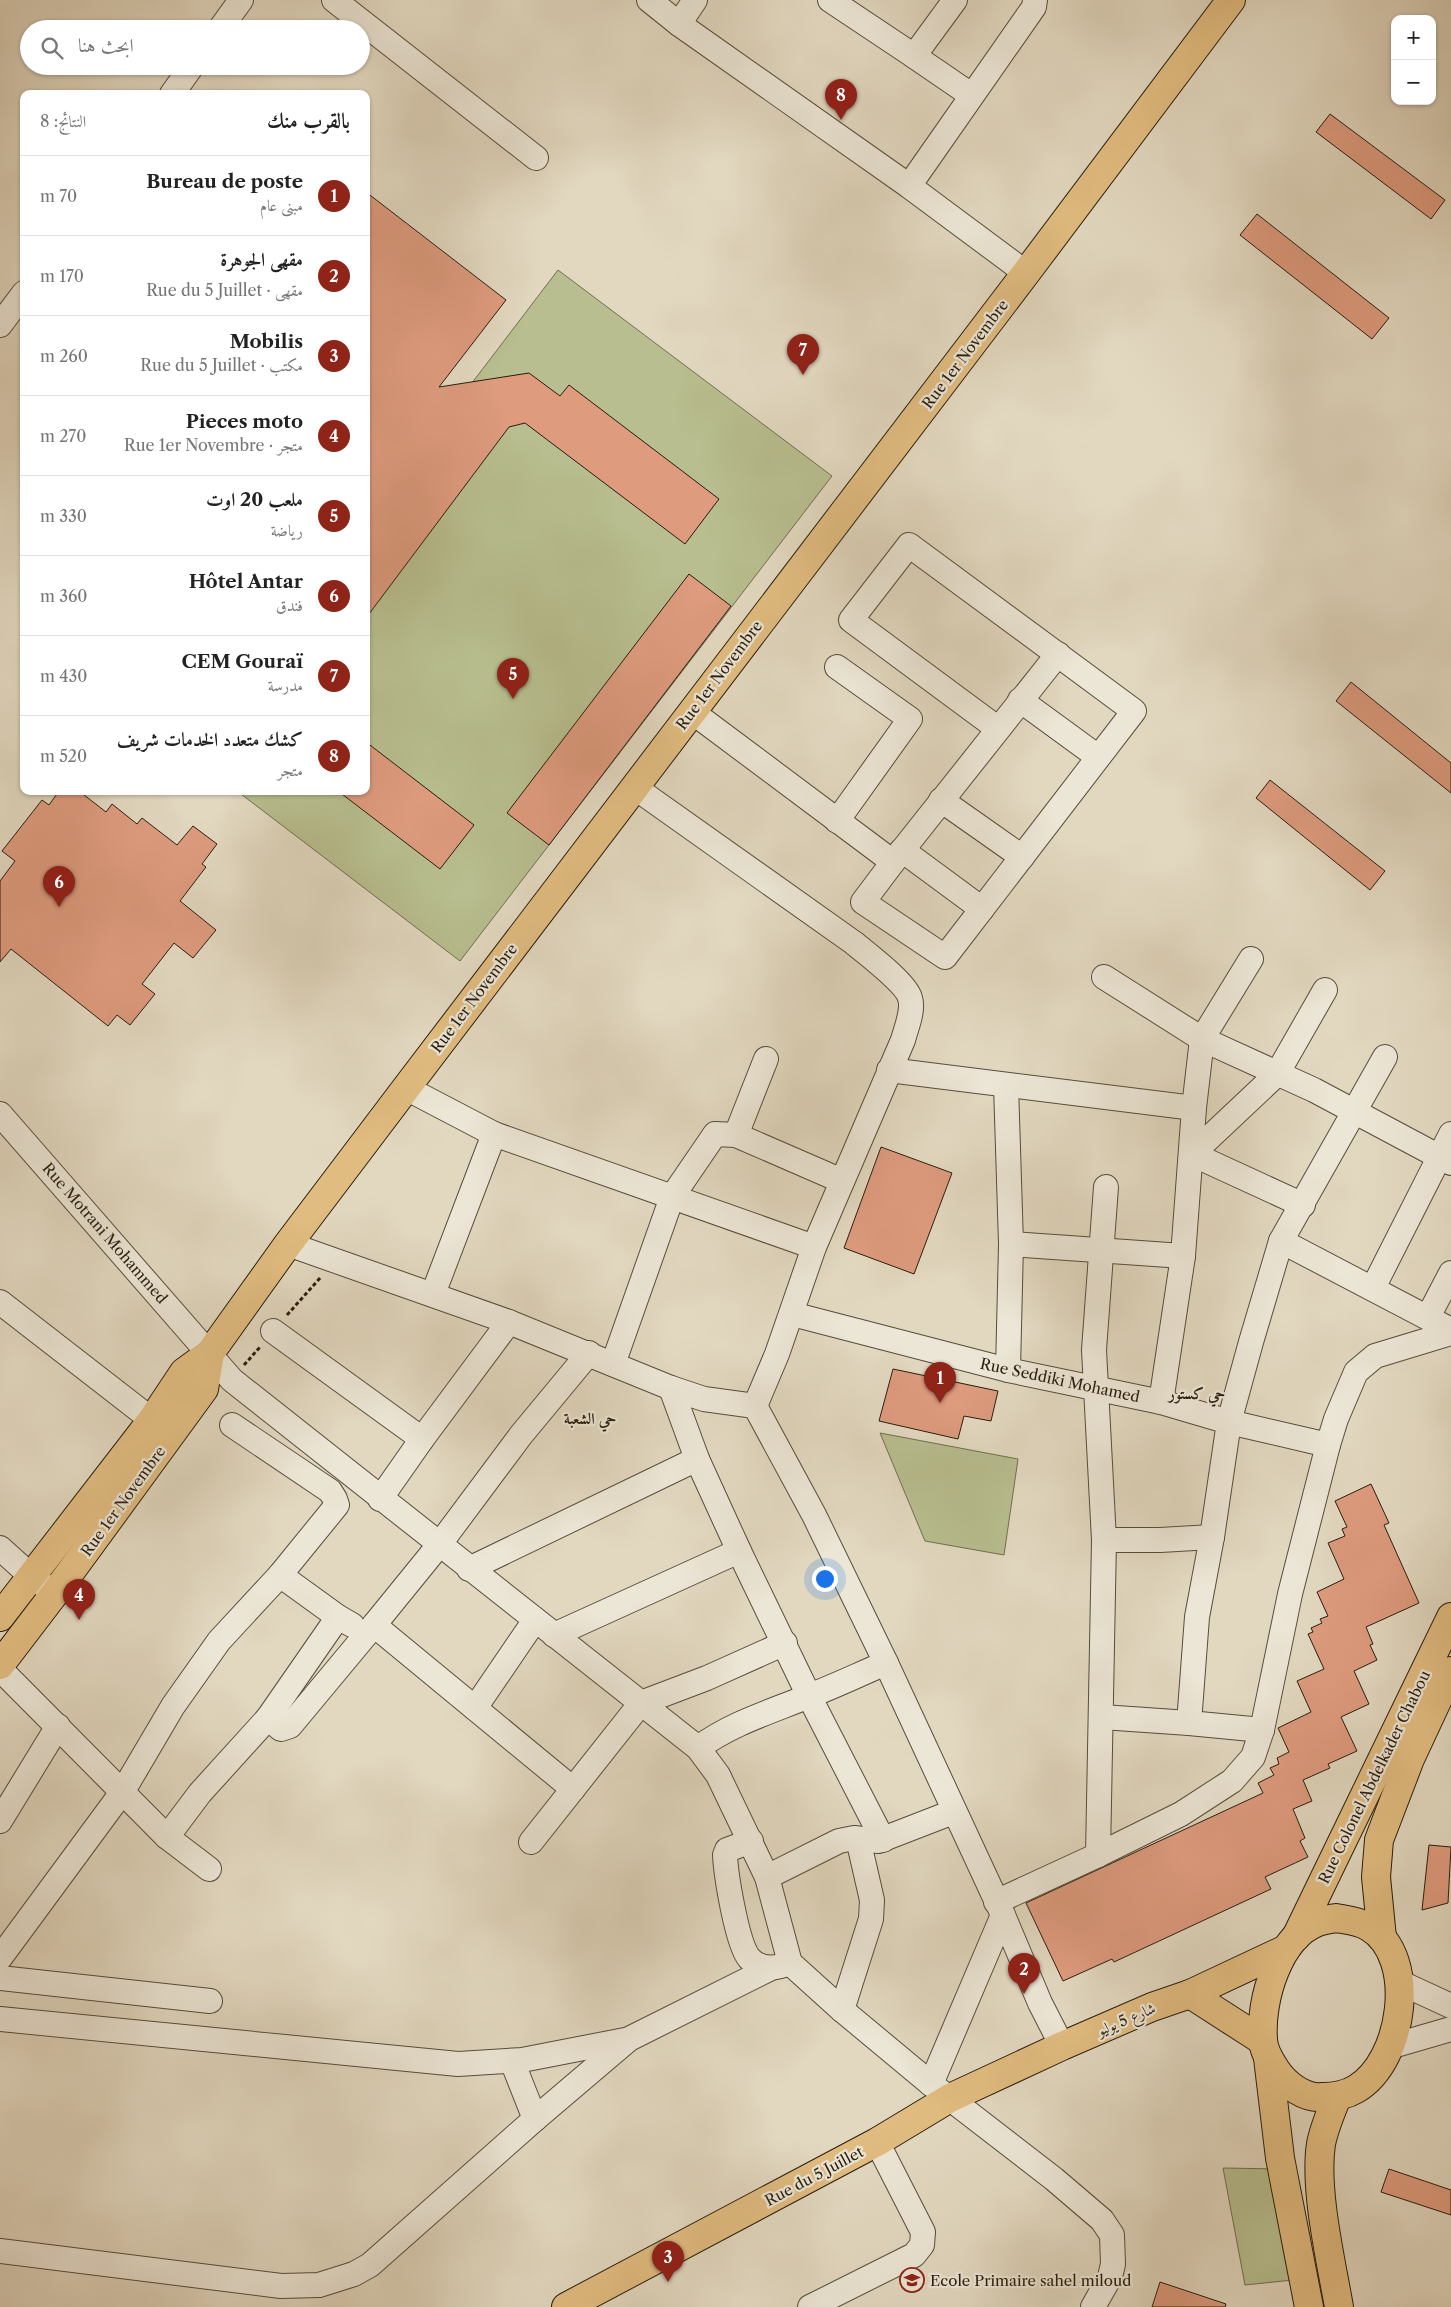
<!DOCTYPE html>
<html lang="ar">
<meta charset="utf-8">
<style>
body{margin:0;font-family:"Libre Caslon Text",Amiri,serif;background:#f6f6f6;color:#222;direction:rtl}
.controls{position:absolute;right:15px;top:15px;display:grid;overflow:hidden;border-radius:10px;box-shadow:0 1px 4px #0004}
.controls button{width:45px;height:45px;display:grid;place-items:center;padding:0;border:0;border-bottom:1px solid #e0e0e0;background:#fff;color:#222;font:25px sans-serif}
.you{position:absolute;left:824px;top:1578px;width:18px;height:18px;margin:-12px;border:4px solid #fff;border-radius:50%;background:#1a73e8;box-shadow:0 0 0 8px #1a73e833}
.badge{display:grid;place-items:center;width:32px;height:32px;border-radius:50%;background:#8f2418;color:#fff;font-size:16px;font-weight:700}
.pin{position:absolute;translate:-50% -41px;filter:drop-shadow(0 1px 2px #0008)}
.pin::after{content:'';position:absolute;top:26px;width:18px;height:15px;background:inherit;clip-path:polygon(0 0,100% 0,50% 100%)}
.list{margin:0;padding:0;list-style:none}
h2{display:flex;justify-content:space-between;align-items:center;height:65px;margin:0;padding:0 20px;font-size:21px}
h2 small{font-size:16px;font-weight:400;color:#767676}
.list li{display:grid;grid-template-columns:32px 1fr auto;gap:15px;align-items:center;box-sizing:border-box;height:80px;padding:0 20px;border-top:1px solid #e0e0e0}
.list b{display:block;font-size:19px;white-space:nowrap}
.list p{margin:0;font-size:16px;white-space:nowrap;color:#767676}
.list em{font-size:16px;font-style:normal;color:#767676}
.icon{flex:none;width:28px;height:28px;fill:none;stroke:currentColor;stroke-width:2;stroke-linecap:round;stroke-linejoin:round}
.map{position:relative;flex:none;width:1451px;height:2307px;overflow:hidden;direction:ltr}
.search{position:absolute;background:#fff;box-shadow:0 1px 4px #0004;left:20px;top:20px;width:350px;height:55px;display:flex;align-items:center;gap:12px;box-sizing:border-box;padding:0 18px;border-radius:28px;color:#767676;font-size:19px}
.panel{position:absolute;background:#fff;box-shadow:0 1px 4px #0004;left:20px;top:90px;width:350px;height:705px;border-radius:10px;direction:rtl}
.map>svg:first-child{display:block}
</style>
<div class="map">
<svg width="1451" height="2307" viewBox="0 0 1451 2307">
<rect width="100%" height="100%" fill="#e2d8c0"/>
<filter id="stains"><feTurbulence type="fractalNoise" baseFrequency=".004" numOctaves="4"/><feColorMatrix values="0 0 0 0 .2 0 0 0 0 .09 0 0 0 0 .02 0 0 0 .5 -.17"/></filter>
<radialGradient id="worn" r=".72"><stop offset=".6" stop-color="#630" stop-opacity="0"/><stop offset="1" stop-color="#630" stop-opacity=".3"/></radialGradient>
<!-- green -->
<g fill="#b8be8f" stroke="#706e4e">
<polygon points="558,270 832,476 460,961 237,791 366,791 366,522"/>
<polygon points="880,1433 1018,1459 1004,1555 925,1541"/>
<polygon points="1223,2168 1282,2169 1303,2279 1245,2285"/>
</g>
<!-- building -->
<g fill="#de9b7e" stroke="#281d0e">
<polygon points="1330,114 1445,200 1431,219 1316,132"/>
<polygon points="366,192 506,300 439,387 529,373 560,396 569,385 719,499 685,544 525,423 509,427 366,618"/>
<polygon points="1257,214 1389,318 1372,339 1240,235"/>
<polygon points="689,574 731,606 549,845 507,813"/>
<polygon points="1351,682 1451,763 1451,793 1336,701"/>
<polygon points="366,742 474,825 440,869 338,791 366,791"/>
<polygon points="1270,780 1385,871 1370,890 1256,798"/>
<polygon points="59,791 79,791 106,812 112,804 137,824 142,818 177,845 193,826 217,844 202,864 206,867 180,901 216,930 193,958 174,943 142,984 155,994 130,1025 117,1015 108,1026 11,949 0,962 0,881 15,861 2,851 42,800 49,805"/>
<polygon points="881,1147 952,1173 914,1274 844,1248"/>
<polygon points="893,1369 998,1391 991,1421 964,1416 958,1439 879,1421"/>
<polygon points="1371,1484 1389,1523 1384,1525 1419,1603 1366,1627 1373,1644 1370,1645 1377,1660 1354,1671 1369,1704 1341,1717 1357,1751 1328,1764 1330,1768 1303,1780 1312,1801 1293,1809 1305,1838 1300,1841 1308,1857 1265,1877 1271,1889 1114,1962 1112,1959 1063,1981 1026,1903 1263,1793 1258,1783 1274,1775 1270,1768 1279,1764 1277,1758 1289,1752 1278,1728 1311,1712 1297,1681 1324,1669 1308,1634 1313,1632 1311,1628 1322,1623 1320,1619 1328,1616 1317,1592 1344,1579 1328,1543 1345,1536 1342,1529 1347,1527 1335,1501"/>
<polygon points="1429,1845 1451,1847 1448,1903 1422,1910"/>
<polygon points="1389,2169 1451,2190 1451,2215 1381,2192"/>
<polygon points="1160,2282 1226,2304 1225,2307 1152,2307"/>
</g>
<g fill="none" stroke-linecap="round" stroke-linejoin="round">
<defs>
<g id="minor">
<polyline points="334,0 536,158"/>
<polyline points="649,0 679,24 909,186 1026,273"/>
<polyline points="830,0 914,56 955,0"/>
<polyline points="679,24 695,0"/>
<polyline points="220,29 241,0"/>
<polyline points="914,56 971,95"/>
<polyline points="172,94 192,66"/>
<polyline points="909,186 1034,7 1035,0"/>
<polyline points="0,325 24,293"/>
<polyline points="837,667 910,719 837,821"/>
<polyline points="1020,700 1098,757"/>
<polyline points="691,711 893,862 863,902 945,957 1134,711 909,545 851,620 997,728"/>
<path d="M634,787L854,943C867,954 906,983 910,998C914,1011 906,1028 903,1040L814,1247L777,1354L755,1406"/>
<polyline points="941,800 1022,857"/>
<polyline points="902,850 982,909"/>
<polyline points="893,862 1058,654"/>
<polyline points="1104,977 1202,1039 1251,959"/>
<polyline points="889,1070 1194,1108 1183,1256 1161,1402"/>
<polyline points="1006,1085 1011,1244 1008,1370"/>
<polyline points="406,1088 494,1134 814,1247"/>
<polyline points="1194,1108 1202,1039 1314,1090 1451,1163"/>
<polyline points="0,1114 232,1380 698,1748 718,1775 767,1877 790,1963 842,2010 931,2084 1054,2179 1102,2220 1112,2235 1113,2264 1110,2277 1093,2307"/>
<polyline points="736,1135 766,1059"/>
<polyline points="1303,1205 1192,1154 1277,1074 1325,990"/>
<polyline points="1281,1241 1451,1330"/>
<polyline points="288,1244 509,1322 671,1388 704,1399 755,1406 814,1515 886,1663 1003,1915 1040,2003 1062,2046"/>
<polyline points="1011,1244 1183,1256"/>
<polyline points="1373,1288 1451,1134"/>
<polyline points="433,1294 494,1134"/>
<polyline points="0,1302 152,1420"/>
<polyline points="792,1314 1008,1370 1161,1402 1229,1422 1328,1445"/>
<polyline points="1428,1317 1451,1273"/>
<polyline points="273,1331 422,1439"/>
<polyline points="613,1364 672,1197 715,1134 736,1135 842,1181"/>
<polyline points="671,1388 697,1459 739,1551 809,1696 883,1840"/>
<polyline points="232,1425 330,1491 335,1499 337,1505 280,1575"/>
<polyline points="380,1499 422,1439 509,1322"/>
<polyline points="1104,1540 1160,1540 1212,1537"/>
<polyline points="0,1548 32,1577 55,1593"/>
<polyline points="469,1569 697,1459"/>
<polyline points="374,1625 439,1545 521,1435 589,1353"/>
<polyline points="554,1635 739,1551"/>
<polyline points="0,1669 167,1837 209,1869"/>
<polyline points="475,1708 535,1620"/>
<polyline points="1102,1717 1189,1723"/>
<polyline points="268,1718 281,1729 290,1726 374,1625 573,1789"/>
<polyline points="1262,1730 1189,1723 1197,1617 1212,1537 1229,1422 1251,1342 1281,1241 1385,1057"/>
<path d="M698,1748C732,1723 770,1712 809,1696C835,1686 860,1674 886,1663"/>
<polyline points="0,1821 58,1726"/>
<polyline points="167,1837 200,1793 268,1718 338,1617 352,1625"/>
<path d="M751,1841L727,1850L725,1855C726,1876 737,1943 749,1958C758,1968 770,1969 781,1966"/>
<polyline points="531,1842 641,1703 707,1678 785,1643"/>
<polyline points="1098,1855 1104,1540 1094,1350 1106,1187"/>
<polyline points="767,1877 839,1841 854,1838 878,1841 953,1812"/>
<polyline points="996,1902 1098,1855 1181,1814 1232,1781 1253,1757 1262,1730 1290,1594 1328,1445 1336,1419 1356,1372 1375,1356 1451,1333"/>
<polyline points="0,1958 123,1791 173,1706 219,1641 280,1575 338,1617"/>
<polyline points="0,1978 210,2001"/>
<polyline points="1399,1982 1451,2006"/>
<polyline points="842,2010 871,1919 872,1900 858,1839"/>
<polyline points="0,2019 458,2064 522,2060 625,2040"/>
<polyline points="1389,2047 1451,2029"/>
<polyline points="512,2061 535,2119"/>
<polyline points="931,2084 1003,1915"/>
<polyline points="0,2251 281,2286 319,2285 354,2274 370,2265 535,2119 629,2039 771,1968"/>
<polyline points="810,2307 914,2255 922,2245 923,2232 877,2142"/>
</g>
<g id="major">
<polyline points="0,1617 152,1420 184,1372 210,1353 288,1244 406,1088 1026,273 1231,0"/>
<polyline points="0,1665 55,1593 204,1389 210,1353"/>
<path d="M1336,1918C1347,1920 1359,1921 1369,1927C1419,1957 1403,2062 1356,2089C1346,2095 1335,2097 1323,2097C1305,2099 1286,2085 1276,2070C1270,2061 1263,2050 1263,2039C1260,2001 1278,1937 1318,1922C1323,1920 1330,1919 1336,1918Z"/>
<polyline points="1296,1937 1451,1617"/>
<polyline points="1382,1938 1376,1877 1379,1840 1410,1759 1451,1671"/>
<polyline points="1190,1994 1263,2041"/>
<polyline points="1268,2058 1280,2158 1309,2307"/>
<path d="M1337,2097C1331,2112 1324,2128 1321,2144C1314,2189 1331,2261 1339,2307"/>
<polyline points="566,2307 877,2142 950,2098 1062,2046 1152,2007 1190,1994 1286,1949"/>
</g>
</defs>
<!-- minor casing -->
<use href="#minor" stroke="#564c3a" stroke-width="26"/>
<!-- major casing -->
<use href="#major" stroke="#281d0e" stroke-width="30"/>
<!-- path -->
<g stroke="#281d0e" stroke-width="3" stroke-dasharray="4 2.5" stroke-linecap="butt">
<polyline points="287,1315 321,1277"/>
<polyline points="244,1365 260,1347"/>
</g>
<!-- minor -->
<use href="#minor" stroke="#ece6d6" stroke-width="24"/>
<!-- major -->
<use href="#major" stroke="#e1bc80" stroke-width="28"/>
</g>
<!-- icons -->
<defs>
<symbol id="school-ring" viewBox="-11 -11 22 22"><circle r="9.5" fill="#ece6d6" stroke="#8f2418" stroke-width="1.5"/><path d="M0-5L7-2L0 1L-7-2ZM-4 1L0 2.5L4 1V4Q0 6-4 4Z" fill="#8f2418"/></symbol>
</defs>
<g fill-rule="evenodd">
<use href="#school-ring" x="898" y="2266" width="28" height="28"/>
</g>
<g text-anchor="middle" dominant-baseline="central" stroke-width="4.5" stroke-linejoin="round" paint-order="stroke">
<!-- street labels -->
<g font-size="15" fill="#281d0e" stroke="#ece6d6">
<text transform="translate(965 354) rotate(-53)">Rue 1er Novembre</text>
<text transform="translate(719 675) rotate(-53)">Rue 1er Novembre</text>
<text transform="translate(474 998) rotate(-53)">Rue 1er Novembre</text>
<text transform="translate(105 1233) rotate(49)">Rue Motrani Mohammed</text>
<text transform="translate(1060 1380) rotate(12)">Rue Seddiki Mohamed</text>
<text transform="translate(123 1501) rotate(-54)">Rue 1er Novembre</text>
<text transform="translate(1374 1777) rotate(-64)">Rue Colonel Abdelkader Chabou</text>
<text transform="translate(1126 2019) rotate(-23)">شارع 5 يوليو</text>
<text transform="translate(814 2176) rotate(-28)">Rue du 5 Juillet</text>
</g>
<!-- poi labels -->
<g font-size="15" fill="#281d0e" stroke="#ece6d6" text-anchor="start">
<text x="930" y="2280">Ecole Primaire sahel miloud</text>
</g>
<!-- neighbourhood labels -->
<g font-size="16" font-weight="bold" fill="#281d0e" stroke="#ece6d6">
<text x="1197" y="1393">حي كستور</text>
<text x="590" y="1418">حي الشعبة</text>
</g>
</g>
<rect width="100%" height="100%" filter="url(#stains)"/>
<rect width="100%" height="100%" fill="url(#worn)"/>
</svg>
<div class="controls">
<button>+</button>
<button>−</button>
</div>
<div class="you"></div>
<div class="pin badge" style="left:940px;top:1403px">1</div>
<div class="pin badge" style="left:1024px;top:1994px">2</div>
<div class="pin badge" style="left:668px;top:2282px">3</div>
<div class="pin badge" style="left:79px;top:1620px">4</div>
<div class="pin badge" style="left:513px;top:699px">5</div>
<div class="pin badge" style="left:59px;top:907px">6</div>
<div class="pin badge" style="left:803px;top:375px">7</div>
<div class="pin badge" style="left:841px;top:120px">8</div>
<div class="search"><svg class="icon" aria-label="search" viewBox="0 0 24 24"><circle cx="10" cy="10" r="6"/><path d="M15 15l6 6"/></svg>ابحث هنا</div>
<section class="panel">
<h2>بالقرب منك<small>النتائج: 8</small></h2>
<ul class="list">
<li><span class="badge">1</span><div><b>Bureau de poste</b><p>مبنى عام</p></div><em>70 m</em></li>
<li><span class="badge">2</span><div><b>مقهى الجوهرة</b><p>مقهى · Rue du 5 Juillet</p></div><em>170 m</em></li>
<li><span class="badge">3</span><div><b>Mobilis</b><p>مكتب · Rue du 5 Juillet</p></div><em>260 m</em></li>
<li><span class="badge">4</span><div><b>Pieces moto</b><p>متجر · Rue 1er Novembre</p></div><em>270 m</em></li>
<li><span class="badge">5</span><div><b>ملعب 20 اوت</b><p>رياضة</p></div><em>330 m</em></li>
<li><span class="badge">6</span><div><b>Hôtel Antar</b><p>فندق</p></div><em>360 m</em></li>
<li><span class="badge">7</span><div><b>CEM Gouraï</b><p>مدرسة</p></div><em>430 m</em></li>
<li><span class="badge">8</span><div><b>كشك متعدد الخدمات شريف</b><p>متجر</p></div><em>520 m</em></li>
</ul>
</section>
</div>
